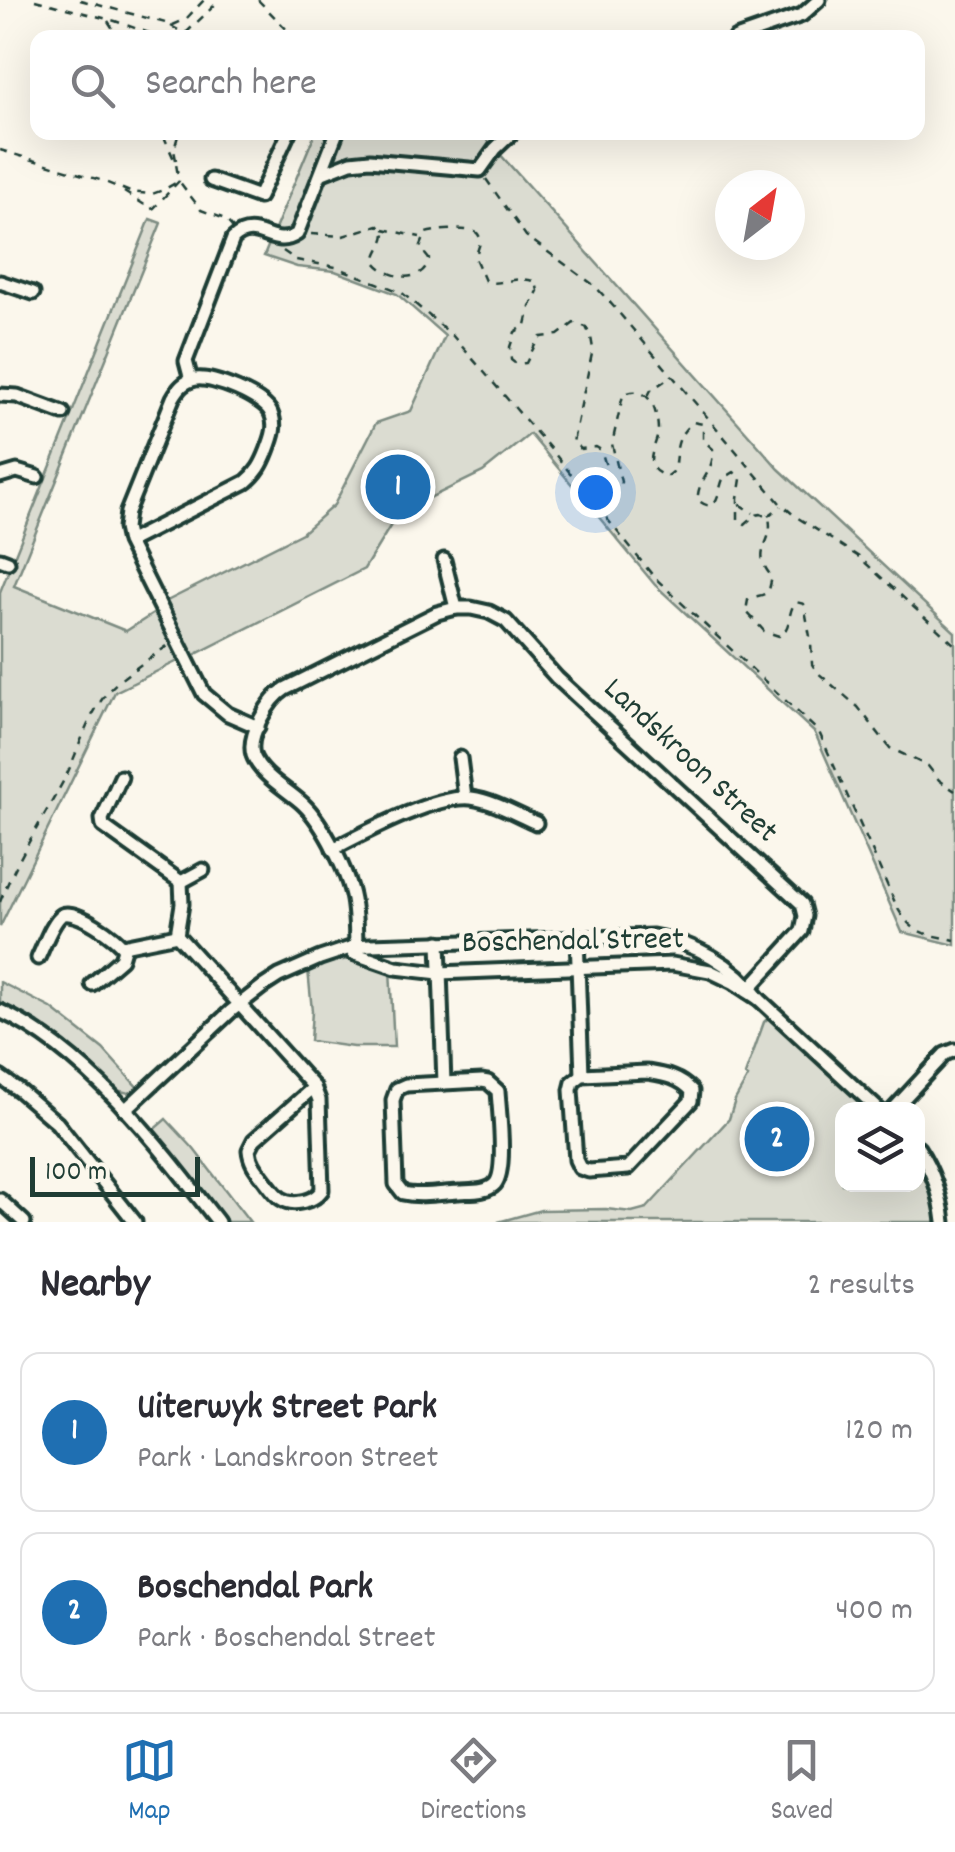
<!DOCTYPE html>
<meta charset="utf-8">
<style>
body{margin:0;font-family:Dekko,sans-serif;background:#f7f7f7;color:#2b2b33}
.controls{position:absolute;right:30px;bottom:30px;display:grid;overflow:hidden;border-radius:20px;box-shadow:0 10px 40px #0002}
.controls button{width:90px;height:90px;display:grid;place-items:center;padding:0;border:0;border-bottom:2px solid #e1e1e2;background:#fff;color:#2b2b33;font:50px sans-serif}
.compass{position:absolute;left:715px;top:170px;width:90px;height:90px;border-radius:50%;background:#fff;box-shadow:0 10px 40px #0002;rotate:31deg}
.scale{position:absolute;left:30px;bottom:25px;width:170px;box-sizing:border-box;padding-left:10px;border:5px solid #1f3d34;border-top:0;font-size:28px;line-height:35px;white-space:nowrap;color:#1f3d34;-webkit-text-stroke:8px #fbf7ec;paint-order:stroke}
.you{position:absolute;left:595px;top:492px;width:35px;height:35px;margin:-25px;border:8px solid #fff;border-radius:50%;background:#1a73e8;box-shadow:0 0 0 15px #1a73e833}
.badge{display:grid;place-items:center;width:65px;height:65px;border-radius:50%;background:#1f6fb2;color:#fff;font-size:32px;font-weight:700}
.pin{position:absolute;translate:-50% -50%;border:5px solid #fff;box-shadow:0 2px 10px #0006}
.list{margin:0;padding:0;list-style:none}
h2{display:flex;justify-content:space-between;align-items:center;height:130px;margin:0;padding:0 40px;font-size:42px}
h2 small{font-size:32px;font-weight:400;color:#7c7c81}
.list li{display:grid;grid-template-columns:65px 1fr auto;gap:30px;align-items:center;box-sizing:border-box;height:160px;margin:0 20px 20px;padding:0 20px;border:2px solid #e1e1e2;border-radius:20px}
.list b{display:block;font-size:38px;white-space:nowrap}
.list p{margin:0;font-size:32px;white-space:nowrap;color:#7c7c81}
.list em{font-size:32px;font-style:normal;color:#7c7c81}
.icon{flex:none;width:55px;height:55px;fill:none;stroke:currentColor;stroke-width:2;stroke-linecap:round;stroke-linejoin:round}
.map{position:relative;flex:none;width:955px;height:1222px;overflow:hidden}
.search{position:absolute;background:#fff;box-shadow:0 10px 40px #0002;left:30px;right:30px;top:30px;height:110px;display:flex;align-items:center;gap:25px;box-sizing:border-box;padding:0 35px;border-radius:20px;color:#7c7c81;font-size:38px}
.sheet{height:490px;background:#fff}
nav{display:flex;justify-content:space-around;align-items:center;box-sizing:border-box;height:140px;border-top:2px solid #e1e1e2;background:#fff;font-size:28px;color:#7c7c81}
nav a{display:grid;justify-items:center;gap:5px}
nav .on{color:#1f6fb2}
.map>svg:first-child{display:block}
</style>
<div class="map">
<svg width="955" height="1222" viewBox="0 0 955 1222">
<rect width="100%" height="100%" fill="#fbf7ec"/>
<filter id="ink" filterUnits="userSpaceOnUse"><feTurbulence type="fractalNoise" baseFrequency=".01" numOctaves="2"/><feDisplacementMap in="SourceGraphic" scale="20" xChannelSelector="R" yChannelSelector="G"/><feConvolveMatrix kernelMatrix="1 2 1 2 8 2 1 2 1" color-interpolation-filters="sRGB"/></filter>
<g filter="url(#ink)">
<!-- green -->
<g fill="#dbdcd1" stroke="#7d8c82" stroke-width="2.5">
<polygon points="471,132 484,136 779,469 955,632 955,945 902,932 815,733 655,585 530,434 483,472 423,501 394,520 364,569 192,656 165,602 302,533 334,505 376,423 411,411 445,336 397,294 335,271 297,267 264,256 315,133"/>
<polygon points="150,219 161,223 14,586 126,631 156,612 180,660 115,692 0,927 0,592"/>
<polygon points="349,959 366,961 390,969 394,1047 353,1047 310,1041 312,1011 308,969 331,962"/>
<polygon points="0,982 51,1008 103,1049 139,1089 129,1093 116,1090 66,1043 37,1023 0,1004"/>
<path d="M769,1017L870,1109L842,1110V1184H918V1158C929,1179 935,1199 939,1222H498L541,1210L606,1209L632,1212L647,1208L729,1119L735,1100L748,1077L745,1075L764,1022Z"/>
<polygon points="166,1119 193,1148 250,1222 227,1222 187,1170 152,1131"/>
</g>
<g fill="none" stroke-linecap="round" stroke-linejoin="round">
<defs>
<g id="minor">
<polyline points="736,38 802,15 819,0"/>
<polyline points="323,173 351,162 370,160 480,170 495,149 513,132"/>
<polyline points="211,180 259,197 289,132"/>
<polyline points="0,282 33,293"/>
<path d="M191,380L186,361L233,239C257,217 272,251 297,234L337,132"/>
<polyline points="0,395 17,396 63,413"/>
<polyline points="0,476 17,471 37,477"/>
<path d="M128,542L246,482C257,473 262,464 267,451C272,438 277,426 271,413C264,397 212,376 196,379C184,381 178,389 173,398L127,512L125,528L128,542L204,694L228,714L258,727"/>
<polyline points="0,559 8,562"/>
<polyline points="444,560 456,608"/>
<polyline points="460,758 465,797"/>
<polyline points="121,777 102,819 103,826 181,882 182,904 177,935"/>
<path d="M333,849C364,833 437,794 471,798C493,801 516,814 536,823"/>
<polyline points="181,882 203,870"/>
<polyline points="177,935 314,1087"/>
<polyline points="577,937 582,1075"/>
<polyline points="439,942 444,1083"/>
<polyline points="123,946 177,935"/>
<polyline points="353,953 396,968 439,973 672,964 710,971 733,982 759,999 879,1110"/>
<path d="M356,954C356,936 356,917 353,900C348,872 323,823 303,804C288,790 260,775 253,755C247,736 269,699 285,689L437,613L456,608H471L489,612L506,621L557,678L802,904L805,916L802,931L747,991"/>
<path d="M38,958C43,948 53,920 62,915C75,908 118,938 124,949L121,959L92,984"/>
<path d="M0,1011C87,1051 160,1147 218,1222"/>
<path d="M647,1072C665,1075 679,1077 692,1091L691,1101L628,1168L589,1171L580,1168L576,1160L571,1090L573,1082L582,1075Z"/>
<polyline points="0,1077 20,1091 57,1123 135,1222"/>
<path d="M482,1081L488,1082L498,1091C499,1109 507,1171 495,1184C487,1193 469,1191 458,1192C440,1193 421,1197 403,1193L396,1184L393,1100L397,1089L406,1085Z"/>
<path d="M314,1087L319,1100L322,1190C316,1198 311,1200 301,1202C281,1206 274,1192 263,1178C256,1169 250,1162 249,1150L254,1140Z"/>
<path d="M125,1110L231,1011L262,987L279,976L320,958L356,946L370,945L653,936C695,943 734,964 759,999"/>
<polyline points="893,1110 945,1054 955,1050"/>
<path d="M918,1148C933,1171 941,1195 944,1222"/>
<polyline points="0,1200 24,1222"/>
</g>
</defs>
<!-- minor casing -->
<use href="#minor" stroke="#1f3d34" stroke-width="19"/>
<!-- path -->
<g stroke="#1f3d34" stroke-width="2.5" stroke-dasharray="8 8" stroke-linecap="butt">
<polyline points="35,0 115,21 152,34 176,38"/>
<polyline points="80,0 173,25 186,19 204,0"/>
<polyline points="258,0 295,38"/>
<polyline points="108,21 119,38"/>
<polyline points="171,26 182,32 187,32 220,0"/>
<polyline points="0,150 100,180 130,192 152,194 163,190 179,181 201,210 225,219 233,228"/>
<polyline points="176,160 174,150 179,132"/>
<polyline points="486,179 526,236 595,286 614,307 780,503 795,516 859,557 955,645"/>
<polyline points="124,192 151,209 154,208 179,181 176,164 162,132"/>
<polyline points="384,229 420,237"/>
<path d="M311,234L343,236L378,225L385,232C385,244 376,250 375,262C388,279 423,285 429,259L420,248L426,233C435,230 468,227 477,233C479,235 480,238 481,240L475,258L485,281C499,287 518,274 536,282L538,291L530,307L526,325L515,332L510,347L511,360L516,364L526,363L537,341L541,337L558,335L574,323L586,327L591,337L593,349L573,442L581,449L596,447L601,450L606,466L605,484L611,489L619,487L621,482L612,444L623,395C648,382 658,410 658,431C658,445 637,470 668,476L674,471C677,451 675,436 693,422L703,424V440L713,449C714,474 696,481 698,500C718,517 718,490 723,479L734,472L741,479L738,498V520L745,524L755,515L761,514L769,518C775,544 749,550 772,577L769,590C763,598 755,594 748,600L746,611L764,631L779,636C793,628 786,613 796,602L804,604L811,642L812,664L817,672L858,707L890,748L928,766L939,780L955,791"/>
<path d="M283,251L296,260L336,267L401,292L452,335L554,453L654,577L819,732L897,907C913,936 925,933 955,940"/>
<polyline points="648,396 651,390 672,376"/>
<polyline points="739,504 753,513"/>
<polyline points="768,516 781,506"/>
<path d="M0,902C17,858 43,819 65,778C79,750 86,719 106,694C118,678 150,659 167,646"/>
</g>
<!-- minor -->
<use href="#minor" stroke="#fbf7ec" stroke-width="11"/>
</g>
</g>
<g text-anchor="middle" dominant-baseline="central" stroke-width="10" stroke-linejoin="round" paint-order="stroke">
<!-- street labels -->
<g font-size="32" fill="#1f3d34" stroke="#fbf7ec">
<text transform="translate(689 762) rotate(43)">Landskroon Street</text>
<text transform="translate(573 943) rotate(-1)">Boschendal Street</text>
</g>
</g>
</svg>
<div class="controls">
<button><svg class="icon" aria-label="layers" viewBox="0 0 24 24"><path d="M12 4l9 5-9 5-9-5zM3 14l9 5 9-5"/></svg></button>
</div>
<svg class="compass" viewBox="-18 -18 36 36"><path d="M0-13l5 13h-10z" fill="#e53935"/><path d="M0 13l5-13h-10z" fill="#7c7c81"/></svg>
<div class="scale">100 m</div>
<div class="you"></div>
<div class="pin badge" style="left:398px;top:487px">1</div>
<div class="pin badge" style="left:777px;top:1139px">2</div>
<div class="search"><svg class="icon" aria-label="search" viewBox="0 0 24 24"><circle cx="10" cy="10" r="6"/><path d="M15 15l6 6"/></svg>Search here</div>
</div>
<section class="sheet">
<h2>Nearby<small>2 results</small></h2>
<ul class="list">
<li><span class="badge">1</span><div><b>Uiterwyk Street Park</b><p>Park · Landskroon Street</p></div><em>120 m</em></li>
<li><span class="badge">2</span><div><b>Boschendal Park</b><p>Park · Boschendal Street</p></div><em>400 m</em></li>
</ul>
</section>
<nav>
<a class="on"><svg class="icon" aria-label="map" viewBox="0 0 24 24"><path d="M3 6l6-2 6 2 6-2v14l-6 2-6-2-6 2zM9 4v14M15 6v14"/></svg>Map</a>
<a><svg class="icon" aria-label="directions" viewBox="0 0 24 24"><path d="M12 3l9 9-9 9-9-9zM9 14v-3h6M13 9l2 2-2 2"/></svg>Directions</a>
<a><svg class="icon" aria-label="saved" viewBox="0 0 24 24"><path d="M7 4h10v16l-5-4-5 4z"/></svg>Saved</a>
</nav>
